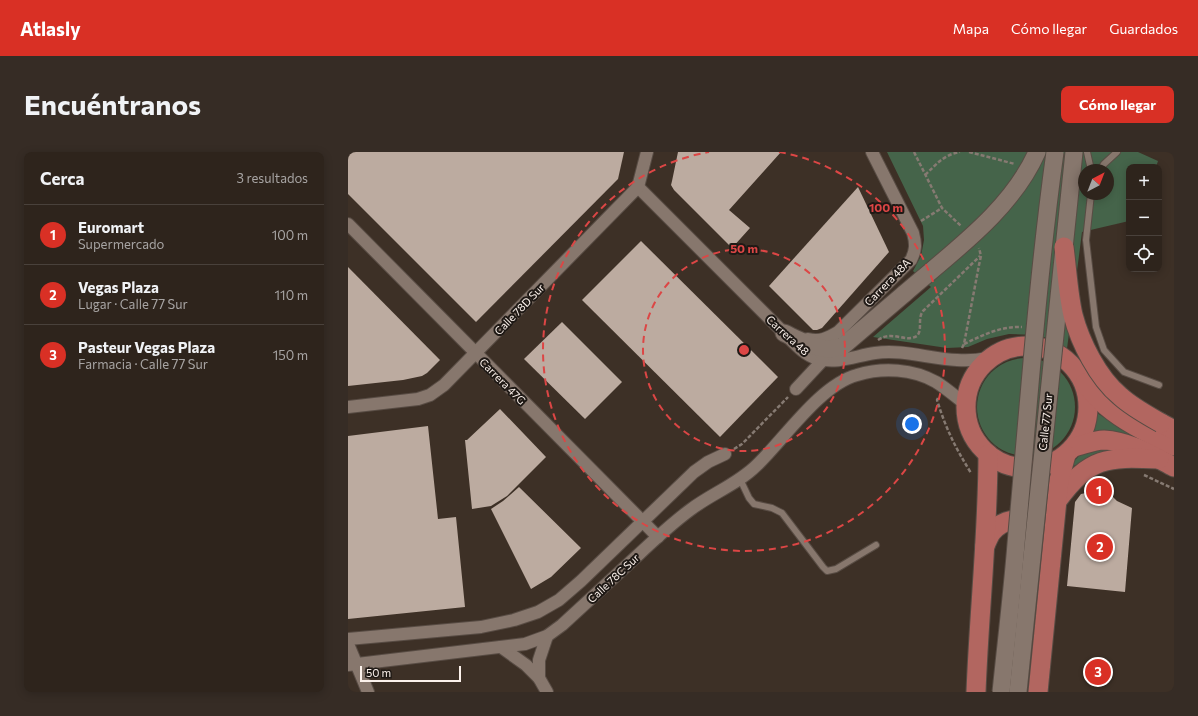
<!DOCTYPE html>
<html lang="es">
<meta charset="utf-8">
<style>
body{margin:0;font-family:Commissioner,sans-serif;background:#362c25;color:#f1f3f6}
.controls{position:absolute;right:12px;top:12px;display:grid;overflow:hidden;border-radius:8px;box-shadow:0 2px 10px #0003}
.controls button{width:36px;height:36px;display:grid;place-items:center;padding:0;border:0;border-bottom:1px solid #49413b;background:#2e241c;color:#f1f3f6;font:20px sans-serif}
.compass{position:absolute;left:730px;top:12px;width:36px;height:36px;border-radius:50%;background:#2e241c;box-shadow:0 2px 10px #0003;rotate:42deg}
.scale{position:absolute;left:12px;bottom:10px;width:101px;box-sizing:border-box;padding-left:4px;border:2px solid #fcf2ec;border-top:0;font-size:11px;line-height:14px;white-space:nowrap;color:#fcf2ec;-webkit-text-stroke:3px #1f1915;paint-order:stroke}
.you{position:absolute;left:564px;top:272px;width:14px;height:14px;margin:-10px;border:3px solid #fff;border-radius:50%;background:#1a73e8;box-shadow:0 0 0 6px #1a73e833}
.badge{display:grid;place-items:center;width:26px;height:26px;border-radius:50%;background:#d93025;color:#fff;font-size:13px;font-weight:700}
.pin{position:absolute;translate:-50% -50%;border:2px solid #fff;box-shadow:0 1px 4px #0006}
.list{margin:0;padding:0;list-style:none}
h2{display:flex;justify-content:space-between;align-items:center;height:52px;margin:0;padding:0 16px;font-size:17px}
h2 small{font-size:13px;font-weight:400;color:#a7a4a3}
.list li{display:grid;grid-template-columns:26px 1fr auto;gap:12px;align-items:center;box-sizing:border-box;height:60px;padding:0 16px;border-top:1px solid #49413b}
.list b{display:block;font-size:15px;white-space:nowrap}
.list p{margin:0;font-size:13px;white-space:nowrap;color:#a7a4a3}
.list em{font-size:13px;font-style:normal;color:#a7a4a3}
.icon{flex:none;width:22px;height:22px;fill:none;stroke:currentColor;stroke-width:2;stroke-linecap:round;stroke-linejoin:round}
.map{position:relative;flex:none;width:826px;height:540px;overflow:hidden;border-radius:8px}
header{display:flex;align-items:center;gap:24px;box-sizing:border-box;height:56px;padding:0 20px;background:#d93025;color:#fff}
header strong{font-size:19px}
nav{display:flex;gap:22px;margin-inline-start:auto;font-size:14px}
.intro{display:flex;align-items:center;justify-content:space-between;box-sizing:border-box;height:96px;padding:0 24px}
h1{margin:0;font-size:28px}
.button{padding:10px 18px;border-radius:8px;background:#d93025;color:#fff;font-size:14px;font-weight:700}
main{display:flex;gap:24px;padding:0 24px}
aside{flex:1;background:#2e241c;border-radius:8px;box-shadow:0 2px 10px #0003}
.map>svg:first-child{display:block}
</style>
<header>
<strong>Atlasly</strong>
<nav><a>Mapa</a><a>Cómo llegar</a><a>Guardados</a></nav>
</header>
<div class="intro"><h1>Encuéntranos</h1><a class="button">Cómo llegar</a></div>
<main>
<aside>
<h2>Cerca<small>3 resultados</small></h2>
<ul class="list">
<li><span class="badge">1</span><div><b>Euromart</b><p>Supermercado</p></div><em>100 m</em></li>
<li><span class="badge">2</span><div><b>Vegas Plaza</b><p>Lugar · Calle 77 Sur</p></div><em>110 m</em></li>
<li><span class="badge">3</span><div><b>Pasteur Vegas Plaza</b><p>Farmacia · Calle 77 Sur</p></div><em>150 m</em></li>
</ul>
</aside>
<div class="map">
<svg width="826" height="540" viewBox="0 0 826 540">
<rect width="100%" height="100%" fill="#3d3026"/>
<!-- green -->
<g fill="#45644a" fill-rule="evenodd">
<path d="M539,0H790L810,9L808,15H781V69L734,80L719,197L708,188L687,183L661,182L639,187L620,195L599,196L525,185L583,135L565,119L573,104L576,88L575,74ZM736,18H760V42H736Z"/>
<circle cx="678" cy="255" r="49"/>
<polygon points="749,261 791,287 745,280"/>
<polygon points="769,295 747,303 718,318 731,304 740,299"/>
</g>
<!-- building -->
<g fill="#bcaba0">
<polygon points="0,0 276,0 270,27 128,170 0,42"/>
<polygon points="330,0 433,0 381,58 402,76 384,96 326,38 323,33 324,29"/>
<polygon points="510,35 541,100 474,176 469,178 465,178 421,134"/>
<polygon points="293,89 430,225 372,285 234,148"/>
<polygon points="0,115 92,208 79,221 74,224 55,228 0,234"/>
<polygon points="214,170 274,230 237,267 176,207"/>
<polygon points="152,257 198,305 159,344 143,354 124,357 117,288 119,288"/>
<polygon points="80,274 90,367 108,365 117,455 0,467 0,284"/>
<polygon points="171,335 233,396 203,425 183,437 143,357 155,349"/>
<polygon points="743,340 754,341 764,344 769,349 784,356 777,440 719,434 727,350 733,342"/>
</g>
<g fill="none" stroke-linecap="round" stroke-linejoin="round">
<defs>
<g id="lane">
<polyline points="739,0 743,18"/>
<polyline points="752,18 756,12 769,0"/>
<polyline points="743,42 738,88 748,175 756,198 776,220 811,233"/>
<polyline points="392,327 401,346 406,352 424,356 434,361 475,415 479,419 488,417 528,393"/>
</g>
<g id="street">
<path d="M290,35L436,181C446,191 456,203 470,207C490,212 507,204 527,201C555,197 582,207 609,208C620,209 630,208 640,206"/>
<polyline points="0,72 310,385"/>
<path d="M460,187C472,190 480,186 490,180L563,108C568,98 568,92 565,81L524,0"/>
<polyline points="448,237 475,208"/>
<polyline points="0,255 70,247 82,243 96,233 290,35 299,0"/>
<polyline points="0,487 133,475 166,468 190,460 211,448 233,429 346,320 360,310 377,302"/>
<polyline points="0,492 20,540"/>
<polyline points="153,495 178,513 191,526 199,540"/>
<path d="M0,513L177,492L199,484L214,473C239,450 264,427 289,404C306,388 323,372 342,358C363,342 390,332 409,313C437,286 472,233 509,223C535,215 565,217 588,230C598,236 608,245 617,252"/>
<polyline points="191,526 191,508 199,484"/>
</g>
<path id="secondary" d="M436,181C449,187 465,196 480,197C485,197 490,195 495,194L556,142"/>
<g id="primary">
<circle cx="679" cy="255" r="61"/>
<path d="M737,231C743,239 750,247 758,254C778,271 802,282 826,294"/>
<polyline points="813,271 826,278"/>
<path d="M726,295C735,293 746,288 756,288C781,289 805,304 826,315"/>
<path d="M709,349C742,304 759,305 811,307"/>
<path d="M637,394C639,389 641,384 644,380C655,367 673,364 687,372"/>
<path d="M628,540C631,461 640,381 640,302"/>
<polyline points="690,540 711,328 718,303"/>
</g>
</defs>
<!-- lane casing -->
<use href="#lane" stroke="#584c44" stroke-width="8"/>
<!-- street casing -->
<use href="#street" stroke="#584c44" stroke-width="14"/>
<!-- secondary casing -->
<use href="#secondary" stroke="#584c44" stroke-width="19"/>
<!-- primary casing -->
<use href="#primary" stroke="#584c44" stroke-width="21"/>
<!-- path -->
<g stroke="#867a72" stroke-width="2.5" stroke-dasharray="4 2" stroke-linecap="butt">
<polyline points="566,0 594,56 613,74"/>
<polyline points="621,0 667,12"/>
<path d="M577,23C589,12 595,3 612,0"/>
<polyline points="573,69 594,56"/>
<path d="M530,188C545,178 557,191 569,184C575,177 569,167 575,159L632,104"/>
<path d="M616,192C635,183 653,174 674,175"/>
<polyline points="614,196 616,192 631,113 633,104 631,96"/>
<path d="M590,246L589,248C598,277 607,295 623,321"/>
<polyline points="386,297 394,292 440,245"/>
<polyline points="796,323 826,337"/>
</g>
<!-- lane -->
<use href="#lane" stroke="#87776d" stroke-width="6"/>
<!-- street -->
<use href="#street" stroke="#87776d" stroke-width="12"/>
<!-- secondary -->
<use href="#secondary" stroke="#87776d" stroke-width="17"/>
<!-- primary -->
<use href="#primary" stroke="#b26660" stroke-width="19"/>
<defs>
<g id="secondary-bridge">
<path d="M556,142C604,100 663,59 689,0"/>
<path d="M653,540C658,491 664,442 668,392C680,261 689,130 707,0"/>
<polyline points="670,540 726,0"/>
</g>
<path id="primary-bridge" d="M716,95C719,118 720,141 725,163C732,190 750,226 772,244C784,255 799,263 813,271"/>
</defs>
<!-- secondary-bridge casing -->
<use href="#secondary-bridge" stroke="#584c44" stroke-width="19" stroke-linecap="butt"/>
<!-- primary-bridge casing -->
<use href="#primary-bridge" stroke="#584c44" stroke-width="21" stroke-linecap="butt"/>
<!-- secondary-bridge -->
<use href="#secondary-bridge" stroke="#87776d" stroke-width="17"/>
<!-- primary-bridge -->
<use href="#primary-bridge" stroke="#b26660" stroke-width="19"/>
</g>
<!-- distance rings -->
<g fill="none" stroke="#dc4645" stroke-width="2" stroke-dasharray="7 5">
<circle cx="396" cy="198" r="101"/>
<path d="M431 0A201 201 0 1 1 361 0"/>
</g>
<g text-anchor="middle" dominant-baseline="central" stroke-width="4" stroke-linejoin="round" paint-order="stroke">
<!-- street labels -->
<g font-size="11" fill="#fcf2ec" stroke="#1f1915">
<text transform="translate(539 130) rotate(-46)">Carrera 48A</text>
<text transform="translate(171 157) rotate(-46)">Calle 78D Sur</text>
<text transform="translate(440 183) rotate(42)">Carrera 48</text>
<text transform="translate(155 229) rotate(45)">Carrera 47G</text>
<text transform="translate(697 270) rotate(-84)">Calle 77 Sur</text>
<text transform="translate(265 426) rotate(-43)">Calle 78C Sur</text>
</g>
</g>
<circle cx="396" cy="198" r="6" fill="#dc4645" stroke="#1f1915" stroke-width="2"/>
<g font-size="12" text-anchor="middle" font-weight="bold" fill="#dc4645" stroke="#1f1915" stroke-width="4" stroke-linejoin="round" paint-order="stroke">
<text x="538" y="60">100 m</text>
<text x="396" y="101">50 m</text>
</g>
</svg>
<div class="controls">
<button>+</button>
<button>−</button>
<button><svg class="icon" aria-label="locate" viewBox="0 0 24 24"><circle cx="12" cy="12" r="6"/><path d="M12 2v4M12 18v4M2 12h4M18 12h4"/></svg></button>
</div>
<svg class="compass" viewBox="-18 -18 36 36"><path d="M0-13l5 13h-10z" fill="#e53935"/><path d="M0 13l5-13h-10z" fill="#a7a4a3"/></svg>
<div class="scale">50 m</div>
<div class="you"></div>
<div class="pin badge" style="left:751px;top:339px">1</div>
<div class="pin badge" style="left:752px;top:395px">2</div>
<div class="pin badge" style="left:750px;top:520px">3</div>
</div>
</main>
